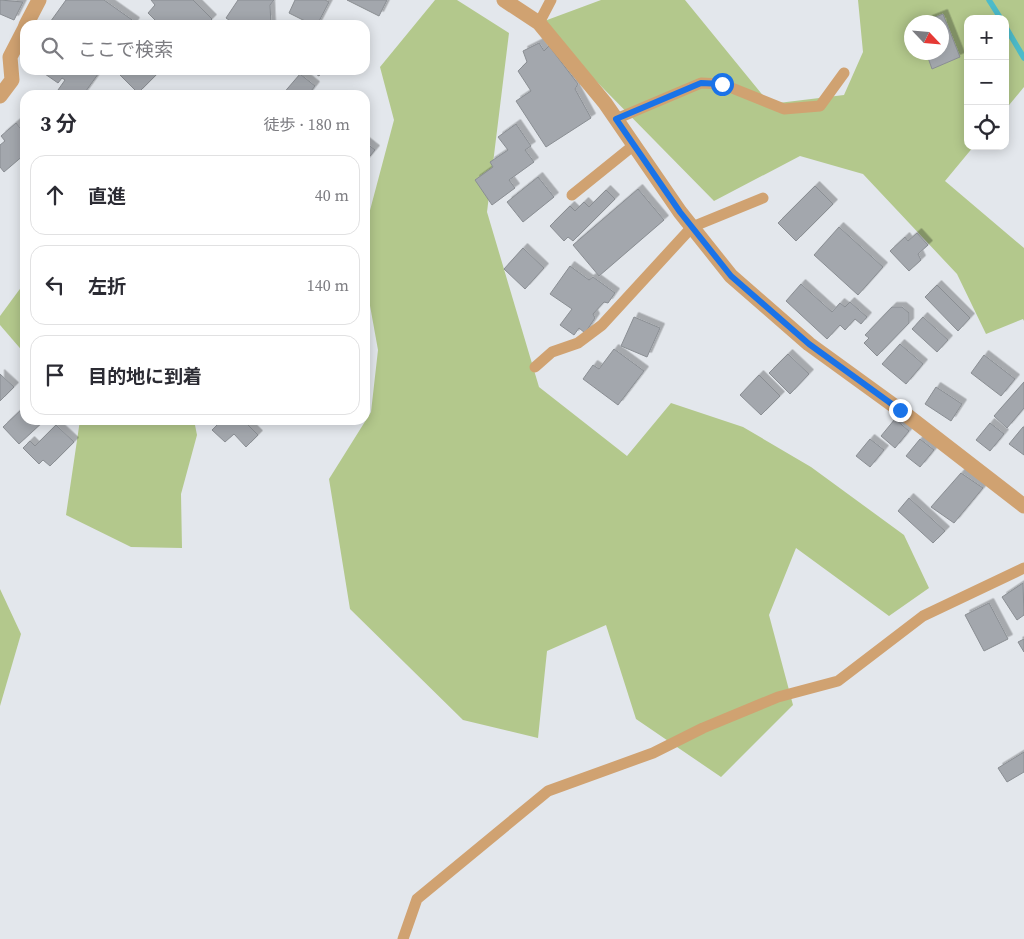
<!DOCTYPE html>
<html lang="ja">
<meta charset="utf-8">
<style>
body{margin:0;font-family:"Source Serif 4","Noto Sans JP",serif;background:#f7f7f7;color:#2b2b33}
.controls{position:absolute;right:15px;top:15px;display:grid;overflow:hidden;border-radius:10px;box-shadow:0 2px 12px #0003}
.controls button{width:45px;height:45px;display:grid;place-items:center;padding:0;border:0;border-bottom:1px solid #e1e1e2;background:#fff;color:#2b2b33;font:25px sans-serif}
.compass{position:absolute;left:904px;top:15px;width:45px;height:45px;border-radius:50%;background:#fff;box-shadow:0 2px 12px #0003;rotate:116deg}
.stop{position:absolute;width:15px;height:15px;margin:-11px;border:4px solid #1a73e8;border-radius:50%;background:#fff}
.stop.end{background:#1a73e8;border-color:#fff;box-shadow:0 1px 5px #0008}
.list{margin:0;padding:0;list-style:none}
h2{display:flex;justify-content:space-between;align-items:center;height:65px;margin:0;padding:0 20px;font-size:21px}
h2 small{font-size:16px;font-weight:400;color:#7c7c81}
.list li{display:grid;grid-template-columns:32px 1fr auto;gap:15px;align-items:center;box-sizing:border-box;height:80px;margin:0 10px 10px;padding:0 10px;border:1px solid #e1e1e2;border-radius:15px}
.list b{display:block;font-size:19px;white-space:nowrap}
.list em{font-size:16px;font-style:normal;color:#7c7c81}
.icon{flex:none;width:28px;height:28px;fill:none;stroke:currentColor;stroke-width:2;stroke-linecap:round;stroke-linejoin:round}
.map{position:relative;flex:none;width:1024px;height:939px;overflow:hidden}
.search{position:absolute;background:#fff;box-shadow:0 2px 12px #0003;left:20px;top:20px;width:350px;height:55px;display:flex;align-items:center;gap:12px;box-sizing:border-box;padding:0 18px;border-radius:15px;color:#7c7c81;font-size:19px}
.panel{position:absolute;background:#fff;box-shadow:0 2px 12px #0003;left:20px;top:90px;width:350px;height:335px;border-radius:15px}
.map>svg:first-child{display:block}
</style>
<div class="map">
<svg width="1024" height="939" viewBox="0 0 1024 939">
<defs>
<filter id="shadow"><feDropShadow dx="4.5" dy="-4.5" stdDeviation="0" flood-color="#0004"/></filter>
</defs>
<rect width="100%" height="100%" fill="#e3e7ec"/>
<!-- green -->
<g fill="#b3c88c" fill-rule="evenodd">
<polygon points="435,0 457,0 509,33 487,212 539,387 627,456 671,403 743,427 811,467 904,535 929,588 889,616 796,548 769,615 793,705 721,777 636,719 606,625 547,651 538,738 463,720 350,609 329,479 371,412 378,350 365,278 365,229 394,120 380,67"/>
<path d="M601,0H685L770,104L844,95L863,52L858,0H1024V87L1005,110V19H968V146H974L945,181L1024,248V321L1023,319L986,334L957,274L863,174L800,156L714,201L539,23ZM912,22H942V52H912Z"/>
<polygon points="25,282 25,354 0,325 0,316"/>
<polygon points="80,420 194,420 197,435 181,494 182,548 131,547 66,515"/>
<polygon points="0,589 21,634 0,706"/>
</g>
<g fill="none" stroke-linecap="round" stroke-linejoin="round">
<!-- stream -->
<g stroke="#4cbbca" stroke-width="5.5">
<polyline points="989,0 1001,19"/>
<polyline points="1005,26 1024,58"/>
</g>
</g>
<!-- building -->
<g fill="#a3a7ad" stroke="#8a8e93" filter="url(#shadow)">
<polygon points="0,0 23,2 14,20 0,14"/>
<polygon points="66,0 104,0 135,22 133,25 48,25"/>
<polygon points="151,0 193,0 212,19 206,25 155,25 158,23 148,13 155,5"/>
<polygon points="238,0 274,0 270,5 271,25 236,25 226,18"/>
<polygon points="295,0 325,0 329,2 317,25 313,25 289,13"/>
<polygon points="347,0 387,0 379,16"/>
<polygon points="943,14 960,57 932,69 926,52 942,52 942,22 923,22"/>
<polygon points="539,43 544,51 549,46 578,84 575,89 591,118 546,147 516,101 531,91 518,71 527,62 523,51"/>
<polygon points="47,70 101,70 83,95 73,91 70,95 66,95 58,90 65,80 62,78 58,83 45,74"/>
<polygon points="115,70 161,70 138,93"/>
<polygon points="309,70 323,70 319,76"/>
<polygon points="300,74 315,86 308,95 282,95"/>
<polygon points="16,123 25,134 25,154 4,172 0,167 0,145 5,141 1,136"/>
<polygon points="516,124 531,146 525,150 534,162 509,180 515,188 492,205 475,180 493,167 490,162 508,150 498,137"/>
<polygon points="365,142 375,150 365,162"/>
<polygon points="538,177 554,197 523,222 507,202"/>
<polygon points="815,186 833,204 796,241 778,223"/>
<polygon points="638,189 664,220 599,276 573,245"/>
<polygon points="606,190 615,199 573,241 568,237 564,241 550,226 570,206 575,211 584,202 589,207"/>
<polygon points="839,227 883,267 858,295 814,255"/>
<polygon points="917,233 928,245 918,254 921,260 909,271 890,251 905,237 908,241"/>
<polygon points="523,248 544,268 525,289 504,269"/>
<polygon points="570,266 589,280 593,277 615,293 608,303 604,302 593,314 595,318 585,333 579,328 574,335 560,325 572,309 550,294"/>
<polygon points="801,284 832,312 840,303 845,307 850,302 867,317 861,324 855,319 845,330 840,325 827,339 786,301"/>
<polygon points="937,285 970,318 958,331 925,297"/>
<polygon points="892,307 902,307 909,313 909,323 877,356 864,343 869,338 865,335"/>
<polygon points="634,317 660,328 647,357 621,346"/>
<polygon points="923,317 948,340 937,352 912,329"/>
<polygon points="900,344 923,364 906,384 882,364"/>
<polygon points="614,349 644,371 618,405 583,379 593,365 599,369"/>
<polygon points="788,354 809,374 790,394 769,373"/>
<polygon points="984,355 1015,379 1001,396 971,373"/>
<polygon points="0,374 14,387 0,401"/>
<polygon points="759,375 780,396 761,415 740,395"/>
<polygon points="1024,382 1024,408 1007,428 994,416"/>
<polygon points="936,387 962,404 951,421 925,404"/>
<polygon points="25,406 25,420 45,420 19,444 3,427"/>
<polygon points="895,419 909,431 895,448 881,436"/>
<polygon points="222,420 243,420 258,435 246,447 234,434 225,442 212,430"/>
<polygon points="990,423 1004,434 990,451 976,440"/>
<polygon points="56,425 74,442 50,466 43,460 39,464 23,448 30,441 35,446"/>
<polygon points="1023,427 1024,427 1024,455 1009,444"/>
<polygon points="870,439 884,450 870,467 856,456"/>
<polygon points="920,439 934,450 920,467 906,456"/>
<polygon points="961,473 983,488 954,523 931,507"/>
<polygon points="909,498 945,531 933,543 898,511"/>
<polygon points="1023,583 1024,615 1017,620 1002,597"/>
<polygon points="989,603 1008,639 984,651 965,615"/>
<polygon points="1024,639 1024,652 1018,642"/>
<polygon points="1024,752 1024,772 1007,782 998,768"/>
</g>
<g fill="none" stroke-linecap="round" stroke-linejoin="round">
<!-- lane -->
<g stroke="#d0a271" stroke-width="11">
<polyline points="539,23 551,0"/>
<polyline points="616,119 701,83 722,84 784,109 820,106 844,73"/>
<polyline points="572,195 634,145"/>
<polyline points="535,367 552,352 578,343 602,325 692,227 763,198"/>
<polyline points="403,939 417,899 548,791 653,753 703,728 778,697 838,681 923,616 1024,568"/>
</g>
<!-- street -->
<g stroke="#d0a271" stroke-width="15">
<polyline points="504,0 539,23 605,103 680,212 731,276 809,344 900,410 1024,506"/>
<polyline points="26,25 39,0"/>
<polyline points="0,96 12,80 10,57 25,28"/>
</g>
</g>
<g fill="none" stroke-linecap="round" stroke-linejoin="round">
<!-- route -->
<polyline stroke="#1a73e8" stroke-width="6" points="722,84 701,83 616,119 680,212 731,276 809,344 900,410"/>
</g>
</svg>
<div class="controls">
<button>+</button>
<button>−</button>
<button><svg class="icon" aria-label="locate" viewBox="0 0 24 24"><circle cx="12" cy="12" r="6"/><path d="M12 2v4M12 18v4M2 12h4M18 12h4"/></svg></button>
</div>
<svg class="compass" viewBox="-18 -18 36 36"><path d="M0-13l5 13h-10z" fill="#e53935"/><path d="M0 13l5-13h-10z" fill="#7c7c81"/></svg>
<div class="stop" style="left:722px;top:84px"></div>
<div class="stop end" style="left:900px;top:410px"></div>
<div class="search"><svg class="icon" aria-label="search" viewBox="0 0 24 24"><circle cx="10" cy="10" r="6"/><path d="M15 15l6 6"/></svg>ここで検索</div>
<section class="panel">
<h2>3 分<small>徒歩 · 180 m</small></h2>
<ul class="list">
<li><svg class="icon" aria-label="ahead" viewBox="0 0 24 24"><path d="M12 20V5M6 11l6-6 6 6"/></svg><div><b>直進</b></div><em>40 m</em></li>
<li><svg class="icon" aria-label="left" viewBox="0 0 24 24"><path d="M17 20v-9H6M10 6l-5 5 5 5"/></svg><div><b>左折</b></div><em>140 m</em></li>
<li><svg class="icon" aria-label="arrive" viewBox="0 0 24 24"><path d="M6 21V4h12l-3 4 3 4H6"/></svg><div><b>目的地に到着</b></div></li>
</ul>
</section>
</div>
